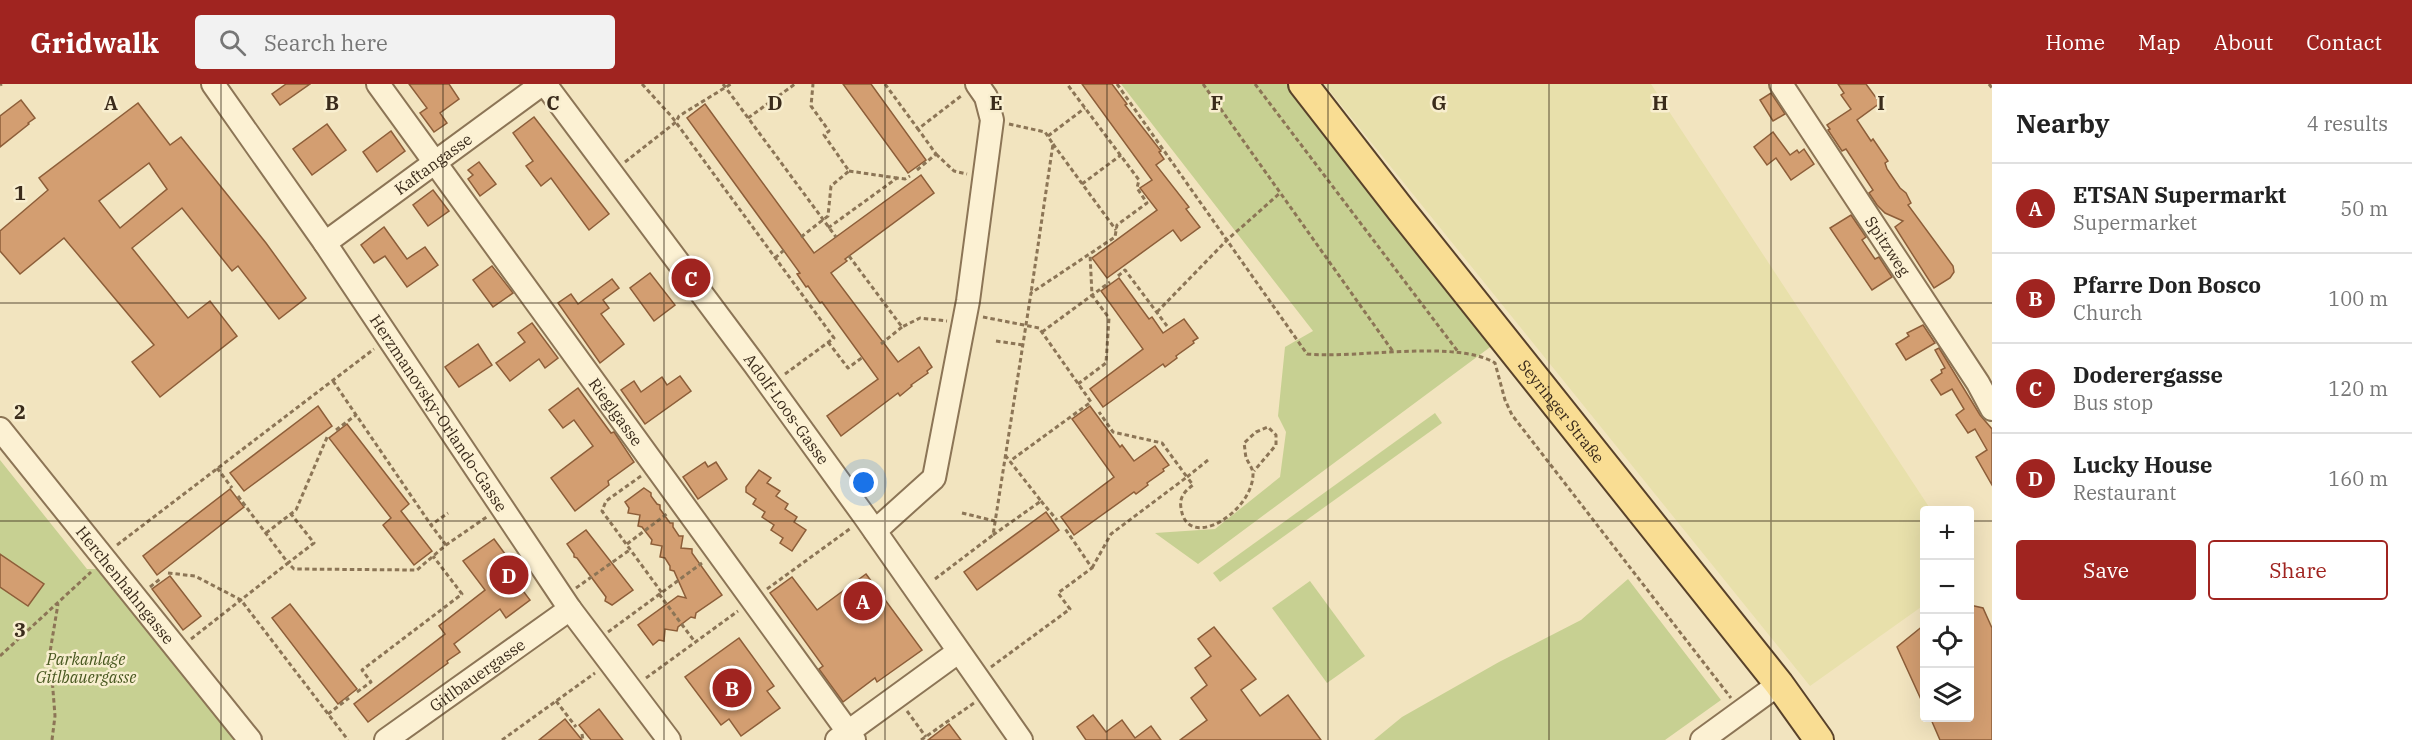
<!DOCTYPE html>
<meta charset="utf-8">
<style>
body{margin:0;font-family:"IBM Plex Serif",serif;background:#f2f2f2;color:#222}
.controls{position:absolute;right:18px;bottom:18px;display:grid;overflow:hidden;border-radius:6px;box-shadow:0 6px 24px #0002}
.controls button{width:54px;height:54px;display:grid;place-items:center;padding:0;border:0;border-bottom:2px solid #e0e0e0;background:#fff;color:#222;font:30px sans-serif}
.you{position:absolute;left:864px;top:399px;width:21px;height:21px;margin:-15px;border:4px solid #fff;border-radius:50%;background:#1a73e8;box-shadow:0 0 0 9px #1a73e833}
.badge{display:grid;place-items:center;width:39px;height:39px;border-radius:50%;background:#a02420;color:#fff;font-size:20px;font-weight:700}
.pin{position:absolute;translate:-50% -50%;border:3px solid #fff;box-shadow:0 2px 6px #0006}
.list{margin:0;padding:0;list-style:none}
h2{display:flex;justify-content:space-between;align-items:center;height:78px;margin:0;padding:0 24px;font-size:26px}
h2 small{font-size:20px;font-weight:400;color:#767676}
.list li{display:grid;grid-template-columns:39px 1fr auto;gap:18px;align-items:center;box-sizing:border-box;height:90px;padding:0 24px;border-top:2px solid #e0e0e0}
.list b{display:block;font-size:22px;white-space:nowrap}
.list p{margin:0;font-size:20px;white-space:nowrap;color:#767676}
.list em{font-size:20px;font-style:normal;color:#767676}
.actions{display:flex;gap:12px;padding:18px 24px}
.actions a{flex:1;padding:14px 0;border:2px solid #a02420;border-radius:6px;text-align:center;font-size:21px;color:#a02420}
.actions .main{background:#a02420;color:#fff}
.icon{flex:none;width:33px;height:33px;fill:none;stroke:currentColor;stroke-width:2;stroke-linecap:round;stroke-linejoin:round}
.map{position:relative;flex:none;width:1992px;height:656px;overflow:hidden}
header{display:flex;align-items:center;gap:36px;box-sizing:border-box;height:84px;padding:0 30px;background:#a02420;color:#fff}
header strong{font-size:28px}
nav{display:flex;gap:33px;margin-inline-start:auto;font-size:21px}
.search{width:420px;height:54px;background:#f2f2f2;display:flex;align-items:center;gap:15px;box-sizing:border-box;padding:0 21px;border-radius:6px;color:#767676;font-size:22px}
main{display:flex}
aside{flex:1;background:#fff}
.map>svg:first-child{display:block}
</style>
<header>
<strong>Gridwalk</strong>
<div class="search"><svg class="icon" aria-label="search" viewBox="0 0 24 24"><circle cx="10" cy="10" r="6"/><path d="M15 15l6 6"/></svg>Search here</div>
<nav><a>Home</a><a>Map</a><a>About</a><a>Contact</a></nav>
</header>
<main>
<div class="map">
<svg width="1992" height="656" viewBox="0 0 1992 656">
<rect width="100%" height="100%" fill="#f2e4bf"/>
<!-- farmland -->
<polygon fill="#e8e0ab" points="1324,0 1651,0 1931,426 1924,426 1924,521 1810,602"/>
<!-- green -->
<g fill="#c7d092">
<polygon points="1121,0 1288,0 1493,261 1198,480 1155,449 1215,445 1280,393 1286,348 1278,332 1285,263 1313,247"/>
<polygon points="1435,329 1442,339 1220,498 1213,489"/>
<polygon points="0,376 87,485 98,485 236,656 0,656"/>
<polygon points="1628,495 1721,616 1665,656 1374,656 1402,633 1499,578 1581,536"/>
<polygon points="1310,497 1365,572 1327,599 1272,524"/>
</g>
<!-- building -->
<g fill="#d39e71" stroke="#8d5e39" stroke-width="1.5" fill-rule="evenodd">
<polygon points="286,0 310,0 280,21 272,10"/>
<polygon points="409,0 449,0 459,15 440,29 447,39 434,48 420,29 427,24"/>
<polygon points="843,0 871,0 926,76 908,89"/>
<polygon points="1082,0 1112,0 1127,20 1125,21 1161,67 1159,68 1164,75 1156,81 1189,123 1186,125 1200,143 1181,157 1173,146 1107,194 1092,174 1157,126 1140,104 1152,96"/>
<polygon points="1838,0 1866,0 1880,19 1857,36 1871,57 1873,55 1888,77 1885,79 1887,85 1900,104 1906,109 1911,119 1908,121 1953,182 1954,188 1950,194 1934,204 1895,143 1903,137 1885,129 1877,121 1869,109 1873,106 1846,65 1842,67 1828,46 1830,45 1827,41 1851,25 1841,11 1844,9"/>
<polygon points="1771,9 1785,30 1773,37 1760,16"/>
<polygon points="21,16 35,34 28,39 29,40 0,63 0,32"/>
<path d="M138,19L170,61L181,53L266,159L306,214L279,235L238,182L232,187L182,124L132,164L188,234L210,217L237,252L160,313L132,278L154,261L64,154L20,190L0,167V147L48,106L39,94ZM149,79L167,105L120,144L99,117Z"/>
<polygon points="705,20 814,169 921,91 934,109 845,175 847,177 831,189 898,278 919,263 932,283 927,287 928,289 911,301 912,302 900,312 898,309 841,352 827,332 878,295 822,218 820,219 808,202 806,203 797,190 800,189 687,34"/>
<polygon points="534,33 609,130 589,146 551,94 541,102 526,82 533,77 513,49"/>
<polygon points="327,40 346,66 312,91 293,65"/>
<polygon points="391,47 405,67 377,88 363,68"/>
<polygon points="1773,48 1790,71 1797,66 1799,69 1804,65 1814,80 1791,96 1776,74 1767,81 1754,63"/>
<polygon points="479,78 496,100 480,112 468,95 473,91 468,86"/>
<polygon points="433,106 449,127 428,142 413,121"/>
<polygon points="1851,131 1866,153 1862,156 1875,175 1879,173 1892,193 1872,206 1830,144"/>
<polygon points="384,143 407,175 425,163 438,181 407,203 385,172 374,179 361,161"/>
<polygon points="492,182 513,209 493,223 473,196"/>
<polygon points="650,189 675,221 654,237 630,204"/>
<polygon points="1119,194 1149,235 1152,233 1163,249 1184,235 1198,254 1193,257 1194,259 1176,272 1177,274 1165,283 1163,280 1103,323 1090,305 1143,265 1101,207"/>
<polygon points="612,195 619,204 603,216 609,224 601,230 624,260 600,279 558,219 571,210 578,220"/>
<polygon points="532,239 558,274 545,284 539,275 510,297 496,279 525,258 518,249"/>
<polygon points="1923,241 1935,259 1906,276 1896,260 1909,252 1907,249"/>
<polygon points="478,260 492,281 459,303 445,283"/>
<polygon points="1939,264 1980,331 1992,345 1992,401 1976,373 1987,366 1975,345 1968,349 1956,331 1964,325 1952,305 1941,311 1931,296 1942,289 1941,286 1945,284 1935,266"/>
<polygon points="680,292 691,307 645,340 621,306 634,297 641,308 662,293 667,301"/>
<polygon points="578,304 611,349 614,348 634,378 608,397 609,401 575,427 551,394 593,362 574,336 563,344 549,326"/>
<polygon points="318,322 332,342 244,407 230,389"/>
<polygon points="1090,322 1120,363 1122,361 1134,377 1155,362 1169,381 1163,385 1164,387 1147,399 1148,401 1136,410 1134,408 1074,451 1061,433 1114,393 1072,335"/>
<polygon points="347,340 409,420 401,427 432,467 414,481 383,441 391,434 329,354"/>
<polygon points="705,378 708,383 716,378 727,395 698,415 683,393"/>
<polygon points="759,386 771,394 767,399 780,407 776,412 788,420 785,425 797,433 794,438 806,446 792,467 780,459 783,454 771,446 774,441 762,433 765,428 753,420 756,415 746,408 746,403"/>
<polygon points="644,404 651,409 651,412 657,420 660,421 660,425 670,439 673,439 673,443 679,452 683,452 681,464 692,465 692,469 722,511 696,529 695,534 691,533 678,543 677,547 665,545 664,557 659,556 653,561 638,541 678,512 686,514 674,487 670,486 670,482 665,474 660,473 662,462 651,460 652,456 642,443 638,442 640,431 628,429 629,424 625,418"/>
<polygon points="230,405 244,423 157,491 143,472"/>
<polygon points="1046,428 1059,446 977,506 964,488"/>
<polygon points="586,446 633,506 612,521 605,517 606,513 577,474 574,473 574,470 567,460"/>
<polygon points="494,455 508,474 502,479 530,516 506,534 500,525 454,560 460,568 447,577 448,579 368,638 354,620 445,550 439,542 485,506 463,477"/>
<polygon points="0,470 44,500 28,522 0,503"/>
<polygon points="866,490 922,566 877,598 875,594 843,618 819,585 823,582 770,509 792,493 817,526"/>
<polygon points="170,492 201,532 183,546 152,505"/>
<polygon points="290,520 357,605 338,620 272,534"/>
<polygon points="1970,521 1983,524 1992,544 1992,656 1940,656 1930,633 1970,633"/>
<polygon points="1924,541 1924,622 1897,563"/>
<polygon points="1214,543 1256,595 1241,606 1260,632 1288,611 1321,656 1180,656 1207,636 1191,614 1207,601 1195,584 1211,572 1198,555"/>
<polygon points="739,554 774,602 767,607 780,624 741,652 729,635 721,641 685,593"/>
<polygon points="599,625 623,656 591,656 579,641"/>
<polygon points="1093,631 1106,648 1122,636 1135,654 1151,642 1161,656 1086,656 1077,643"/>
<polygon points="565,635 582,656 539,656"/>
<polygon points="949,640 961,656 928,656"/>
</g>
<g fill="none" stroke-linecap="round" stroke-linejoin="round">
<defs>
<g id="minor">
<path id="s1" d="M213,0L325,159L570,525L669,656"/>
<path id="s2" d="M378,0L854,656"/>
<path id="s3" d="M545,0L755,281L865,433L1021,656"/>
<path id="s4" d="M1781,0L1978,299L1992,325"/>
<path id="s5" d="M325,159L542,0"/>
<path id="s6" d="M0,345L250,656"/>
<polyline points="875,447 934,394 968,217 992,36 986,13 977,0"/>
<path id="s7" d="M386,656L570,525"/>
<polyline points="837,656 958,568"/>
<polyline points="1702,656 1779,600"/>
</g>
<g id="major">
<path id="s8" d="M1303,0L1401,126L1779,600L1819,656"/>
</g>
</defs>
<!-- minor casing -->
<use href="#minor" stroke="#8c7556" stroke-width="26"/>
<!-- major casing -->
<use href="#major" stroke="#59422a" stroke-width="32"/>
<!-- path -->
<g stroke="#8c7556" stroke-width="3" stroke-dasharray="4.5 3" stroke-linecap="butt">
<polyline points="642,0 672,33 834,254 785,290"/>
<polyline points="723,0 836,153"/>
<polyline points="885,0 918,45"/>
<path d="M1117,0L1307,270C1357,275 1455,255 1495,279L1505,316L1512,331L1731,614"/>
<polyline points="1203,0 1394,269"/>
<polyline points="1255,0 1459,269"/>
<polyline points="1989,0 1992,4"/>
<polyline points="0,1 2,0"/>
<polyline points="748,34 795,0"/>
<polyline points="1009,40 1045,48 1053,60 1031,209"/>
<polyline points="1048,52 1085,24"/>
<polyline points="1053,60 1116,146"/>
<polyline points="936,70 954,87 967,90"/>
<polyline points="625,78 676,38 679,32 731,0"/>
<polyline points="917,86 936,70 918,45 961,12"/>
<polyline points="849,87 897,94"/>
<polyline points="1082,100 1121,71"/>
<polyline points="828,144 897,94 905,95 910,92"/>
<polyline points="801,153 828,132 831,102 849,87 824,51 829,47 811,22 813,0"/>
<polyline points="849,172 902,243 920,234 947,237"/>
<polyline points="775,174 784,166"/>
<polyline points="1118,192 1125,186 1167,242"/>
<polyline points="1157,228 1227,156 1280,109"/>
<polyline points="983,233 1039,244 1091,318 1010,377"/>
<polyline points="1042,248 1110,198"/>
<polyline points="996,257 1023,261"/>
<polyline points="828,258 848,284 863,273"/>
<polyline points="881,260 902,243"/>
<polyline points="333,297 431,441"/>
<polyline points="1078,300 1106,279 1109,234 1092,211 1090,170"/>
<polyline points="336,346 356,331"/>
<path d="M1208,376L1187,393L1193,401C1185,407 1179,413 1181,424C1187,469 1253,428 1253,390C1253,384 1248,379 1246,373C1245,369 1245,364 1244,359L1256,348L1268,343L1276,351V361L1254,387"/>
<polyline points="217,384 232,404"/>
<polyline points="641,392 606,417 602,427 662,509"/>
<polyline points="238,412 288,479 314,459 291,430"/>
<polyline points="1041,417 1057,436"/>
<polyline points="962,429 995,437"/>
<polyline points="266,449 296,426 328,351"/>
<polyline points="993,451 1041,417 1005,371"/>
<polyline points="627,460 668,429"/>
<polyline points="117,461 374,265"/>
<polyline points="446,461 431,441 448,429"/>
<polyline points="1092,484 1111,450 1187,393 1162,359 1113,348 1099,328"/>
<polyline points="168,489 195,492 241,516 348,656"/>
<polyline points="935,495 993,451 1031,209 1115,153 1117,141 1147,119 1137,104 1139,96 1067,0"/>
<polyline points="150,503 160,495"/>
<polyline points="576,504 631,465"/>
<polyline points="767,505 851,444"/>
<polyline points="659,510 695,558"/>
<polyline points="608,548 702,479"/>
<polyline points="191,555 288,479 294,485 417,486 446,461 488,432"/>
<polyline points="0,572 91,488"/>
<polyline points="991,583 1070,525 1058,509 1092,484 1064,443"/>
<polyline points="646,594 738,527"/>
<polyline points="357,608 371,598 362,586 462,510 433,472"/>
<polyline points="556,617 576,643"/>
<polyline points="907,627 926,653"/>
<polyline points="328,630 349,614"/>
<polyline points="582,650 583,656"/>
<polyline points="52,656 55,632 50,568 58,520"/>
<polyline points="502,656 595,589"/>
<polyline points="921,656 974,619"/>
</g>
<!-- minor -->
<use href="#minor" stroke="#fcf1d3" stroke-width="22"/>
<!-- major -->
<use href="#major" stroke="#f9dd93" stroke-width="28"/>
</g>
<!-- grid -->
<path fill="none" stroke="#3a2b1b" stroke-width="1.5" stroke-opacity="0.55" d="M221,0V656M443,0V656M664,0V656M885,0V656M1107,0V656M1328,0V656M1549,0V656M1771,0V656M0,219H1992M0,437H1924M1970,437H1992"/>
<g text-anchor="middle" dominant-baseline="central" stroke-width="5" stroke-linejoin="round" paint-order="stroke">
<!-- street labels -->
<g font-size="16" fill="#3a2b1b" stroke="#f8eecf">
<text stroke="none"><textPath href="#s5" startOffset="134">Kaftangasse</textPath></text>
<text stroke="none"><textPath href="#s4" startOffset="194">Spitzweg</textPath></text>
<text stroke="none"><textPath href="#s3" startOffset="405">Adolf-Loos-Gasse</textPath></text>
<text stroke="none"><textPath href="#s2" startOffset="405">Rieglgasse</textPath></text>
<text stroke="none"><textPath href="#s8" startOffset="417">Seyringer Straße</textPath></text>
<text stroke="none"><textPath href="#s1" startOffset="399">Herzmanovsky-Orlando-Gasse</textPath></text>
<text stroke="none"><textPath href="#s6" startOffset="200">Herchenhahngasse</textPath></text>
<text stroke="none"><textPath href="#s7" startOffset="112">Gitlbauergasse</textPath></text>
</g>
<!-- park labels -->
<g font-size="16" font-style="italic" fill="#485820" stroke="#f8eecf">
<text x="86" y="575">Parkanlage<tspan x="86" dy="18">Gitlbauergasse</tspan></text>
</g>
</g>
<g font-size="20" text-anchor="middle" font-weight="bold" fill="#3a2b1b" stroke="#f8eecf" stroke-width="5" stroke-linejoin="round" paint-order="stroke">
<text x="111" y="26">A</text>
<text x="332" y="26">B</text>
<text x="553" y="26">C</text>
<text x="775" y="26">D</text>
<text x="996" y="26">E</text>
<text x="1217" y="26">F</text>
<text x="1439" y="26">G</text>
<text x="1660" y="26">H</text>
<text x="1881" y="26">I</text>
<text x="20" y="116">1</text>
<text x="20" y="335">2</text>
<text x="20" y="553">3</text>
</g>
</svg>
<div class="controls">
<button>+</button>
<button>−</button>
<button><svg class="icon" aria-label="locate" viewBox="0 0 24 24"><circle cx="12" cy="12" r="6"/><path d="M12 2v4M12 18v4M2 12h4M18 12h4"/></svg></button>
<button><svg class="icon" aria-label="layers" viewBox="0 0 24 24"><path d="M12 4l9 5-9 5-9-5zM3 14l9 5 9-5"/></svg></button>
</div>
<div class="you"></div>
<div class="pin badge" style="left:863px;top:517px">A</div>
<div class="pin badge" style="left:732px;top:604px">B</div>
<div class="pin badge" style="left:691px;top:194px">C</div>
<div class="pin badge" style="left:509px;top:491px">D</div>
</div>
<aside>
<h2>Nearby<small>4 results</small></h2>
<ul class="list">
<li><span class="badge">A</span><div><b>ETSAN Supermarkt</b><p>Supermarket</p></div><em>50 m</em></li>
<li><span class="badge">B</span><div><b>Pfarre Don Bosco</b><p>Church</p></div><em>100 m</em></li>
<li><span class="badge">C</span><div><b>Doderergasse</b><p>Bus stop</p></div><em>120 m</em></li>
<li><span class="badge">D</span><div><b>Lucky House</b><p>Restaurant</p></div><em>160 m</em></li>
</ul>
<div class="actions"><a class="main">Save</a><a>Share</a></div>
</aside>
</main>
